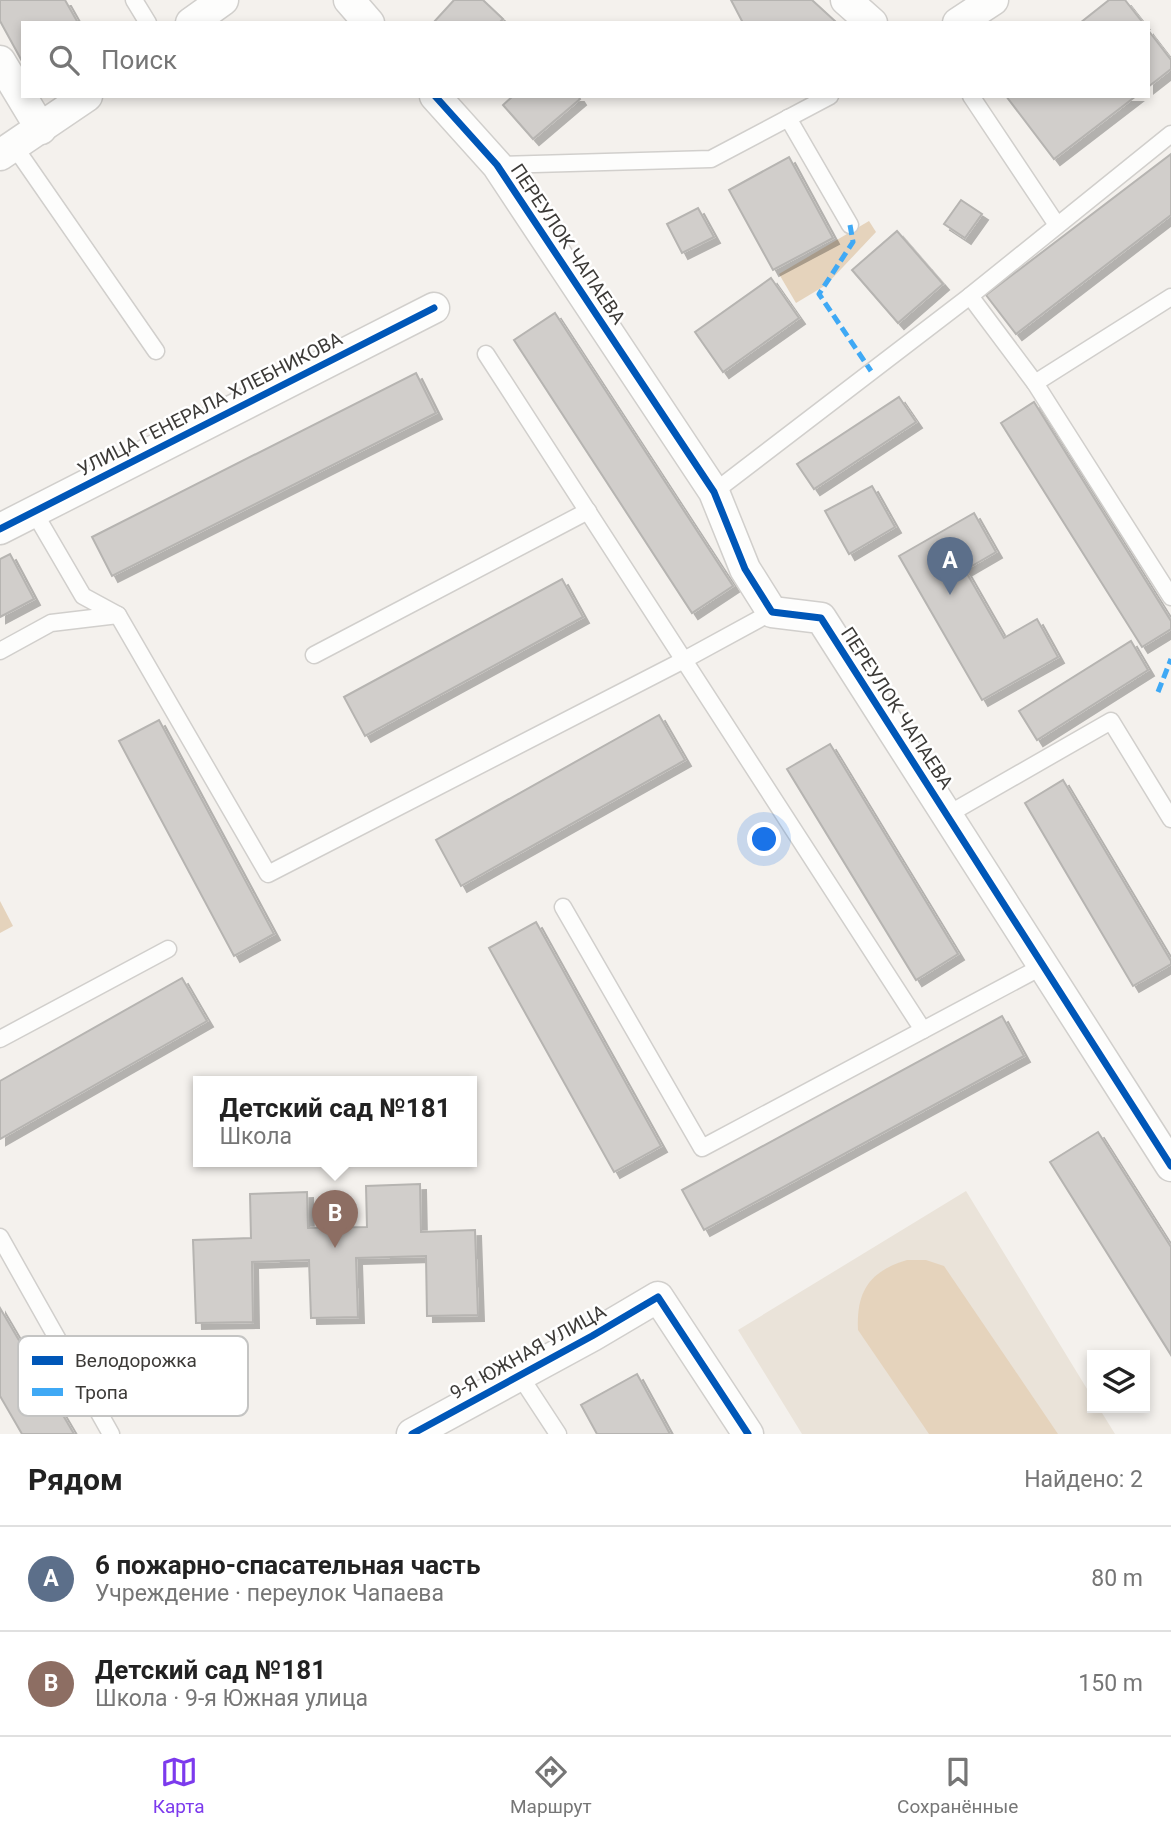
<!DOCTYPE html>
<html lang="ru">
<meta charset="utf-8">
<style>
body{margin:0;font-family:Roboto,sans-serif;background:#f6f6f6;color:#222}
.controls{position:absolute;right:21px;bottom:21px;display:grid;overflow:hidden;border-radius:0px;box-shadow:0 4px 10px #0003}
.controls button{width:63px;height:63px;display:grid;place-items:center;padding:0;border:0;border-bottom:2px solid #e0e0e0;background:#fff;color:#222;font:35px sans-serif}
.you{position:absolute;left:765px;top:840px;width:24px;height:24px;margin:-18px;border:5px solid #fff;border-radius:50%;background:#1a73e8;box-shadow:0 0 0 10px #1a73e833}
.badge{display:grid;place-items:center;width:46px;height:46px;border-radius:50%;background:#7c3aed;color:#fff;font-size:23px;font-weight:700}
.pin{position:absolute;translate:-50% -58px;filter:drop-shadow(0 2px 4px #0008)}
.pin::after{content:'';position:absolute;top:37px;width:24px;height:21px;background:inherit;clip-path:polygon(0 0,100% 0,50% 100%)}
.popup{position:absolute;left:193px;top:1076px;width:284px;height:91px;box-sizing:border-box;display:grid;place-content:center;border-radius:0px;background:#fff;filter:drop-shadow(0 2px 5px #0005);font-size:23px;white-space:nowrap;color:#767676}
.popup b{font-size:26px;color:#222}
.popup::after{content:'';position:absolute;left:50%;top:100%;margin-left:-14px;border:14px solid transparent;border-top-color:#fff}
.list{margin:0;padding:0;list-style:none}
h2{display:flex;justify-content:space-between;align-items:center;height:91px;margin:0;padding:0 28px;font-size:30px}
h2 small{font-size:23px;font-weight:400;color:#767676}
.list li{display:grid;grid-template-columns:46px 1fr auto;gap:21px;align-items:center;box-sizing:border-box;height:105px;padding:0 28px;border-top:2px solid #e0e0e0}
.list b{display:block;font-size:26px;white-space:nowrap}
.list p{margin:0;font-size:23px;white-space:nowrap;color:#767676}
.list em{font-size:23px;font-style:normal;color:#767676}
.icon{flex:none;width:38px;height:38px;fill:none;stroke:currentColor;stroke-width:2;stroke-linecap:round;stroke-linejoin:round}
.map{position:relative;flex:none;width:1171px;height:1434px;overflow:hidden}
.search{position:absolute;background:#fff;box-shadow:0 4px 10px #0003;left:21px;right:21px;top:21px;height:77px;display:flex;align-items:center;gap:18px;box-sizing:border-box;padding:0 24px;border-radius:0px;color:#767676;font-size:26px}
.sheet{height:301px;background:#fff}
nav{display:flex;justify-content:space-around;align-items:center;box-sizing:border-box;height:98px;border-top:2px solid #e0e0e0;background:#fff;font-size:19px;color:#767676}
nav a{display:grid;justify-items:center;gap:4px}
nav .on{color:#7c3aed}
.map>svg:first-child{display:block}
</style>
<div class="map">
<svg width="1171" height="1434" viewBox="0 0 1171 1434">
<defs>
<filter id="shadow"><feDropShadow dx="6" dy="6" stdDeviation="0" flood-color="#0004"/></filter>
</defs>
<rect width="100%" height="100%" fill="#f4f1ed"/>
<!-- built -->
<polygon fill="#eae3d9" points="966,1191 1092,1397 1092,1408 1099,1408 1115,1434 802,1434 738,1330"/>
<!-- green -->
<g fill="#e5d3bc">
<polygon points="869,221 876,232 826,285 796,303 779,274"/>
<polygon points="0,901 13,926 0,933"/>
<path d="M907,1260H926L944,1266L1058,1434H929L858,1330C856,1291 870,1271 907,1260Z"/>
</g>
<!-- building -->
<g fill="#d1cecb" stroke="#b6b4b1" stroke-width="2" filter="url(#shadow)">
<polygon points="0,0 65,0 78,23 23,23 23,63 0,21"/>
<polygon points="454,0 483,0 503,19 499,23 433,23"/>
<polygon points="731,0 812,0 836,22 743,23"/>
<polygon points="1109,0 1125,0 1143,23 1080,23"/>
<polygon points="1148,30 1171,60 1171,69 1148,87"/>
<polygon points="513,96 578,96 580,99 533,139 503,105"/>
<polygon points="1006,96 1136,96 1054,159"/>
<polygon points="1171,154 1171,215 1016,334 986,295"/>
<polygon points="789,157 833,238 773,270 729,190"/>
<polygon points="961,200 982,214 965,238 944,224"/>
<polygon points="698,208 714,237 682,253 667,224"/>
<polygon points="897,231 943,284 898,323 852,270"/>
<polygon points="771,278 799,318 723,372 695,332"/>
<polygon points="555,313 733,586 692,613 514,340"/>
<polygon points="416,373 436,413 112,576 92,537"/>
<polygon points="899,397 916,422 814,489 797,464"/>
<polygon points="1034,402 1171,621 1171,629 1142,647 1001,423"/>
<polygon points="872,486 895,527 849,554 825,511"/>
<polygon points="974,513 996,552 965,570 1004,638 1037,619 1058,657 982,700 899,556"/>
<polygon points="10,554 34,599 0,617 0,559"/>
<polygon points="562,579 583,617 365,736 344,697"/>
<polygon points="1131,641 1148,670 1037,740 1019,711"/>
<polygon points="659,715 685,760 461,886 436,840"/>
<polygon points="159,720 274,934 234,956 119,741"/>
<polygon points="830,744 958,954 916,980 787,769"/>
<polygon points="1063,780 1171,961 1171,964 1133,986 1025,803"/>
<polygon points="536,922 661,1146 614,1172 489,948"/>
<polygon points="182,978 207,1021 0,1139 0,1081"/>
<polygon points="1002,1016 1024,1056 704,1230 682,1190"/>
<polygon points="1098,1132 1171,1247 1171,1355 1050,1162"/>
<polygon points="420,1184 421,1232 475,1230 478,1315 427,1316 426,1256 356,1258 358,1317 311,1318 309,1260 252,1262 253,1322 196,1323 193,1240 251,1238 250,1194 307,1192 308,1228 367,1227 366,1186"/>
<polygon points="0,1308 74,1434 22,1434 0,1396"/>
<polygon points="637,1374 670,1434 597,1434 581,1405"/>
</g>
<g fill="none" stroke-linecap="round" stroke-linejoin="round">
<defs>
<g id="service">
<polyline points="134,0 148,23"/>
<polyline points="971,96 1057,225"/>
<polyline points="788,118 850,225"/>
<polyline points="14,146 156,351"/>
<polyline points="497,165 711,159 830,96"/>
<polyline points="970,296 1171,134"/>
<polyline points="486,354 923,1030"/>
<polyline points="1035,383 1171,297"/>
<polyline points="714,492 970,296 1035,383 1171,597"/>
<polyline points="34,512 83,596 118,615 268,874 684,660 772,612"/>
<polyline points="0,651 51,623 118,615"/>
<polyline points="314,655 588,511"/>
<polyline points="947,815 1111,721 1171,819"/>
<polyline points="563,907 702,1148 1043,966"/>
<polyline points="0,1039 168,949"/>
<polyline points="0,1237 111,1434"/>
<polyline points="520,1376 558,1434"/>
</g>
<g id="minor">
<polyline points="349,0 369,23"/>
<polyline points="846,0 872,23"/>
<polyline points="191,23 223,0"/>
<polyline points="958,23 993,0"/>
<polyline points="0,61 41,129"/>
<polyline points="435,96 497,165 714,492 745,569 772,612 821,618 1171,1166"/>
<polyline points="0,155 87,96"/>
<polyline points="0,529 434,308"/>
<polyline points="412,1434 592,1336 658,1297 748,1434"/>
</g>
</defs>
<!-- service casing -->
<use href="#service" stroke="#d1cfcc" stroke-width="19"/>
<!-- minor casing -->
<use href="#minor" stroke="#d1cfcc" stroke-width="33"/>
<!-- service -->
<use href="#service" stroke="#fdfdfc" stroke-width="16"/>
<!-- minor -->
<use href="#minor" stroke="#fdfdfc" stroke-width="30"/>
<!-- quiet -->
<g stroke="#3fa9f5" stroke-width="5" stroke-dasharray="10 5" stroke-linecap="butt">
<polyline points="850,225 853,242 819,294 871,371"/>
<polyline points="1158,692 1171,659"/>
</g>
<defs>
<g id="cycleway">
<polyline points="435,96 497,165 714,492 745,569 772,612 821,618 1171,1166"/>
<polyline points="0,529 434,308"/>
<polyline points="412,1434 592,1336 658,1297 748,1434"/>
</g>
</defs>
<!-- cycleway casing -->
<use href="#cycleway" stroke="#fff" stroke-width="11"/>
<!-- cycleway -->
<use href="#cycleway" stroke="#0057b8" stroke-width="7"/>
</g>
<g text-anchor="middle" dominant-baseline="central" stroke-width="5" stroke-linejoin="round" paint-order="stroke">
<!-- street labels -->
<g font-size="19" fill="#3c3a37" stroke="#fff">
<text transform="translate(568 244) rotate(56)">ПЕРЕУЛОК ЧАПАЕВА</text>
<text transform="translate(210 404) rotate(-27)">УЛИЦА ГЕНЕРАЛА ХЛЕБНИКОВА</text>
<text transform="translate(897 708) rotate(57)">ПЕРЕУЛОК ЧАПАЕВА</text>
<text transform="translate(528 1352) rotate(-29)">9-Я ЮЖНАЯ УЛИЦА</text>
</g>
</g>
<!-- legend -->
<rect x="18" y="1336" width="230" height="80" rx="10" fill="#fff" stroke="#c4c4c3" stroke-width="2"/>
<rect x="32" y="1356" width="31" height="9" fill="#0057b8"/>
<rect x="32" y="1388" width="31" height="8" fill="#3fa9f5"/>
<g font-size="19" fill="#3c3a37">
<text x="75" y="1367">Велодорожка</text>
<text x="75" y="1399">Тропа</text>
</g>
</svg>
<div class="controls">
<button><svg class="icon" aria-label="layers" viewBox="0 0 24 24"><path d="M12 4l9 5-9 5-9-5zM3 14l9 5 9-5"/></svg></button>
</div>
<div class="you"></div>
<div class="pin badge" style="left:950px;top:595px;background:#5c6f8a">A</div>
<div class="pin badge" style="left:335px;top:1248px;background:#8d6e63">B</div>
<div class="popup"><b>Детский сад №181</b>Школа</div>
<div class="search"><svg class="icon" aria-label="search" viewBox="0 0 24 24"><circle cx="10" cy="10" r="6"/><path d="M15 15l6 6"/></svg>Поиск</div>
</div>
<section class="sheet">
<h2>Рядом<small>Найдено: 2</small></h2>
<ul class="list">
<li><span class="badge" style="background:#5c6f8a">A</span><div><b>6 пожарно-спасательная часть</b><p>Учреждение · переулок Чапаева</p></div><em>80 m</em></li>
<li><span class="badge" style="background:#8d6e63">B</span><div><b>Детский сад №181</b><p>Школа · 9-я Южная улица</p></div><em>150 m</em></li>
</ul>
</section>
<nav>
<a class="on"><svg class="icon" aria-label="map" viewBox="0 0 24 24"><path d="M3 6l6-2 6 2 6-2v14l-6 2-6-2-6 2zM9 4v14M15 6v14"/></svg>Карта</a>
<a><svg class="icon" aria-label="directions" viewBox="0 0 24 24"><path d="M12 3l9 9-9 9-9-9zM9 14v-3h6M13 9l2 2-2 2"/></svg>Маршрут</a>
<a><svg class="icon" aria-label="saved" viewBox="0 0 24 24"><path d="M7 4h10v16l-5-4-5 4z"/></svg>Сохранённые</a>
</nav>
